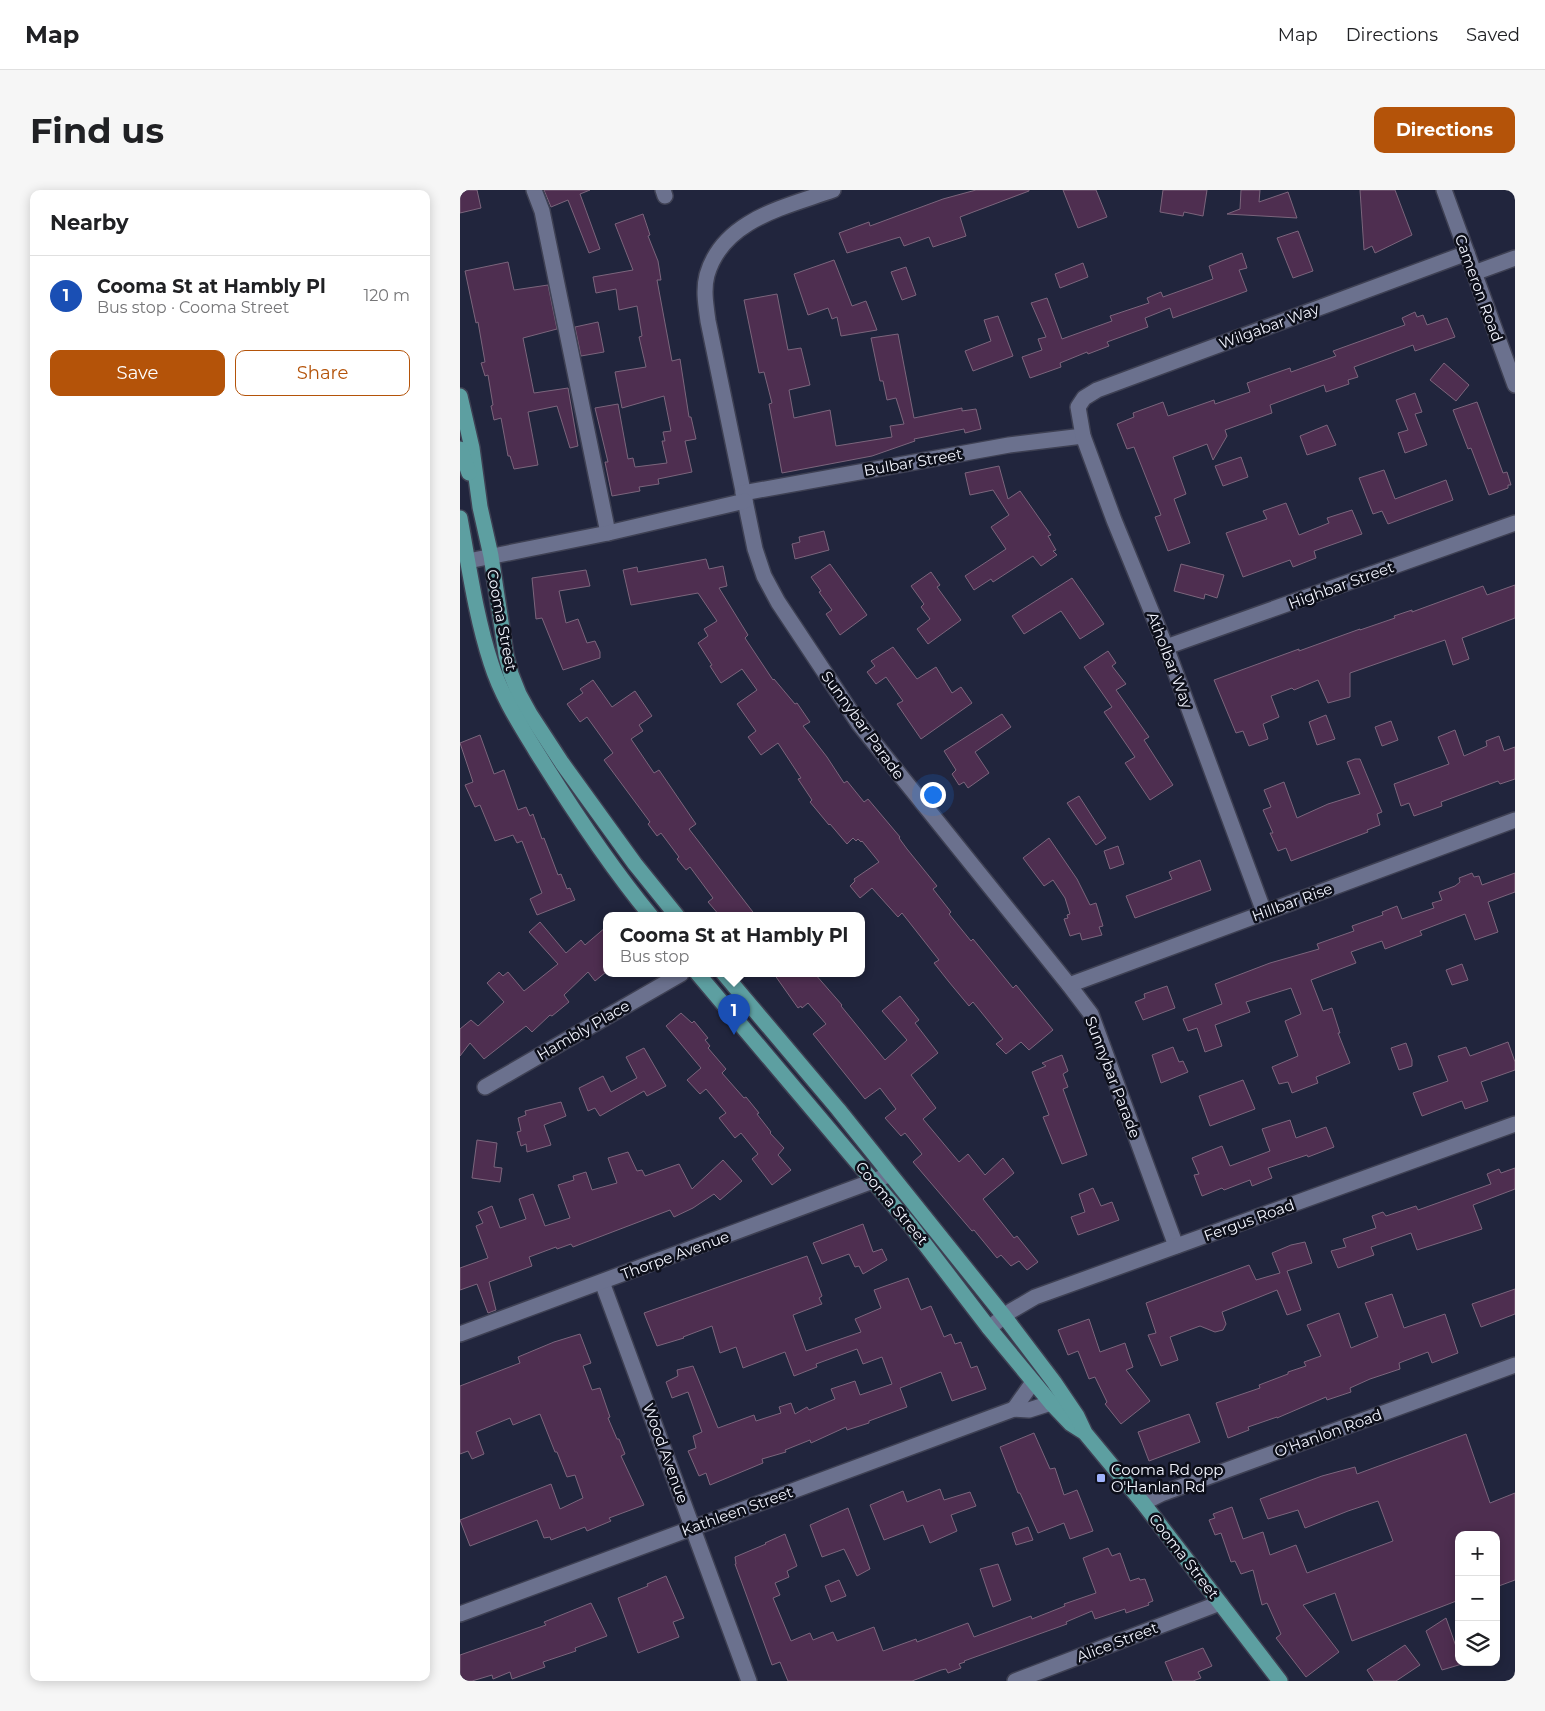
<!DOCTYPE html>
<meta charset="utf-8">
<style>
body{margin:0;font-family:Montserrat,sans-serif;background:#f6f6f6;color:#202124}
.controls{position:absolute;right:15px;bottom:15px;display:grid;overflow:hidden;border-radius:10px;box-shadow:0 2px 12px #0003}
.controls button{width:45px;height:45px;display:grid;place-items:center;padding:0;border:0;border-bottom:1px solid #e0e0e0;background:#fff;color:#202124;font:25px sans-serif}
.you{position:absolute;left:472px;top:604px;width:18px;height:18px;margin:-12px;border:4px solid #fff;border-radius:50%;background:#1a73e8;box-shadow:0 0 0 8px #1a73e833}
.badge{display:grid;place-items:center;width:32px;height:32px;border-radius:50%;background:#b45309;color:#fff;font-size:16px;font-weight:700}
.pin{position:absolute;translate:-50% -41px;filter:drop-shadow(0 1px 2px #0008)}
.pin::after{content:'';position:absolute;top:26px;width:18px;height:15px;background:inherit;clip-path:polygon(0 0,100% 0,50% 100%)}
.popup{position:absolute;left:143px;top:722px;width:262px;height:65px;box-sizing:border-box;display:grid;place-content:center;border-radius:10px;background:#fff;filter:drop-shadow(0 1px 4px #0005);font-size:16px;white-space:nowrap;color:#757577}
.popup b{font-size:19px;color:#202124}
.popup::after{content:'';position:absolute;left:50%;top:100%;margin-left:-10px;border:10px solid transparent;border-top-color:#fff}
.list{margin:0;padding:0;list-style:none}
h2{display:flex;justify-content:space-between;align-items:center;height:65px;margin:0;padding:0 20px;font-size:21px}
h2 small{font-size:16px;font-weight:400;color:#757577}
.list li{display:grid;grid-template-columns:32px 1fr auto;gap:15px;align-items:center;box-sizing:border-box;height:80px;padding:0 20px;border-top:1px solid #e0e0e0}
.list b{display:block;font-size:19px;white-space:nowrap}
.list p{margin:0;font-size:16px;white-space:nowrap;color:#757577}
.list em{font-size:16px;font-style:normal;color:#757577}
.actions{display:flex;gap:10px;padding:15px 20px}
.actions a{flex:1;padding:11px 0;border:1px solid #b45309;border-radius:10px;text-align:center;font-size:18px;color:#b45309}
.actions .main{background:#b45309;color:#fff}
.icon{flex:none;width:28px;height:28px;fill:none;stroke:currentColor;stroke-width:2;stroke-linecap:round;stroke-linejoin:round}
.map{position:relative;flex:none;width:1055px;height:1491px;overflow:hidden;border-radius:10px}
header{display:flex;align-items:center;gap:30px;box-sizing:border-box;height:70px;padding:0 25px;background:#fff;border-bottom:1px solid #e0e0e0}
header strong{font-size:24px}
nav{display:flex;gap:28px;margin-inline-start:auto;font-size:18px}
.intro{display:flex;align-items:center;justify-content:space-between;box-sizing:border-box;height:120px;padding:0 30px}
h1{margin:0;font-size:35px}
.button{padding:12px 22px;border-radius:10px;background:#b45309;color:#fff;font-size:18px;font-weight:700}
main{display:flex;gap:30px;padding:0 30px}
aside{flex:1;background:#fff;border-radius:10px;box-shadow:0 2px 12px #0003}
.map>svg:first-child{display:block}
</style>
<header>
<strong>Map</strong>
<nav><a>Map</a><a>Directions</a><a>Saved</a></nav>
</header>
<div class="intro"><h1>Find us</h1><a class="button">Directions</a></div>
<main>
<aside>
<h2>Nearby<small></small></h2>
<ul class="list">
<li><span class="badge" style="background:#1a4fb4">1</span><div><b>Cooma St at Hambly Pl</b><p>Bus stop · Cooma Street</p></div><em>120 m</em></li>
</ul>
<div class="actions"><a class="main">Save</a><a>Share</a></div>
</aside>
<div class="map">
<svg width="1055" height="1491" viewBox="0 0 1055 1491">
<rect width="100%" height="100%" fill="#21253d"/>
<!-- building -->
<g fill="#4e2e50" stroke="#7b657c">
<polygon points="0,0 17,0 21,18 0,23"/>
<polygon points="84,0 130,0 120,4 140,59 129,63 108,10 91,17"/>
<polygon points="516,0 569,0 569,1 500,27 506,46 473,57 469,47 444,56 440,47 387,63 379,43 409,32 410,36 483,9"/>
<polygon points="603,0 636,0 647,27 618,38"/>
<polygon points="703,0 747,0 743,26 724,22 723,26 700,22"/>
<polygon points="781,0 800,0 799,12 828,2 837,28 767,24 780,19"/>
<polygon points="900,0 935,0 952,45 915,63 912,56 904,60"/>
<polygon points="183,24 190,45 188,46 198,71 201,90 197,90 212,171 220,169 229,227 231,227 236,249 225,251 232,282 198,289 199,294 179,297 180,301 152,306 145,272 148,272 135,218 158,214 168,269 173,268 175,277 207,273 202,251 205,251 203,242 211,241 204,206 162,218 155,182 186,177 179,147 182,146 177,116 159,120 156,99 136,103 133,87 173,80 155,34"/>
<polygon points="838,41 853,81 833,88 817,48"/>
<polygon points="782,63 787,78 779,80 787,101 713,128 710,118 685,128 688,137 647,152 649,156 628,164 627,162 600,173 601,177 570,188 562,167 582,160 578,149 586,147 571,113 587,108 602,149 652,131 650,126 689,113 687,108 701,102 703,107 753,89 749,76"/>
<polygon points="374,70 392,116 406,111 417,140 381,146 377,127 372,129 368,118 348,125 334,84"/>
<polygon points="48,72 54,100 88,95 97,139 63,148 74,203 108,198 118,256 110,258 97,216 68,222 78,275 54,279 50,266 48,266 41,228 34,230 31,216 33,215 28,185 25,186 21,173 25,172 18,132 16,133 5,81"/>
<polygon points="623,73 628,87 600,98 595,84"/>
<polygon points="446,77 456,105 442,110 431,82"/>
<polygon points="317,104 328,160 341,158 350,195 329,200 334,228 370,220 376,256 432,247 430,236 444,234 436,208 427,210 423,191 420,191 411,148 438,144 454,228 502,218 502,221 516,219 521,239 505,243 504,239 454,249 455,251 412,266 322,283 309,214 312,213 304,182 299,183 284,110"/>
<polygon points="955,122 957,127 963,125 967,135 987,128 995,147 955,161 953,155 894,177 898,187 888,190 889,194 866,202 864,195 810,215 812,223 765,240 767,246 753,270 747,254 713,267 726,304 714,309 730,353 708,361 695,327 701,325 674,257 667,259 657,234 674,227 673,223 703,212 708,226 754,210 755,214 790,202 787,193 830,178 831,182 876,166 873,161 945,135 942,128"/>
<polygon points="538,126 553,166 513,181 505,161 531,151 524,130"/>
<polygon points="138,132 144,162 121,166 115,137"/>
<polygon points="984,173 1009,195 996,211 970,190"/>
<polygon points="955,203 962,222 955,224 967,255 945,263 938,243 948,240 936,210"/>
<polygon points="1017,212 1043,283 1047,282 1051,295 1048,295 1048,298 1029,305 1011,258 1008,259 993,220"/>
<polygon points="867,235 876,255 847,265 840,246"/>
<polygon points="781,267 788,287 763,296 755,276"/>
<polygon points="539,276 548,309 560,301 591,345 588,346 596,360 593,361 597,365 581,376 573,366 533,392 531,389 514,400 505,386 546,359 531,337 549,325 533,300 510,305 505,283"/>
<polygon points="924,280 935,309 986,290 993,310 928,334 922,321 913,324 899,288"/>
<polygon points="826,313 839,345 869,333 867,328 892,320 902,344 854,361 856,368 833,377 830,370 783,387 766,343 807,329 803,321"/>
<polygon points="364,341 369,360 335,369 332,354 340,352 339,347"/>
<polygon points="246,369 249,379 263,376 267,396 259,398 288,445 285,448 313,490 314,489 335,514 337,513 350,532 343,536 367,567 384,593 387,591 404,612 408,609 440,647 439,648 447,659 477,696 473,699 491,722 489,724 511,751 513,749 553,798 556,795 593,840 569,860 561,852 546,864 536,854 543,849 513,812 509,816 489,792 474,773 479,770 442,723 438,727 412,698 400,708 390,696 395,691 394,689 419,672 402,651 401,652 398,649 396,651 393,648 387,654 370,634 369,635 350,612 352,610 338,589 341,588 318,553 301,565 288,547 296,541 277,514 297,500 282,479 261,493 250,476 252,475 238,453 248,446 244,439 257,431 238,403 171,415 163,380 177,377 178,382"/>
<polygon points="370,374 407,425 380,445 366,424 372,420 359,402 361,401 351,387"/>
<polygon points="721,374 764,385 757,408 745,404 744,409 714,401"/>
<polygon points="126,380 130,396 99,401 106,433 118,429 127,453 135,451 140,462 140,468 103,480 82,428 76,429 72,388"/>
<polygon points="471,382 480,395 477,397 501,430 468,454 457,439 470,429 461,417 464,414 451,396"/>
<polygon points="612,388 644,434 620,449 601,421 564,444 552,426"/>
<polygon points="1055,395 1055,428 1002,448 1009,469 993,475 985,450 890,483 890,507 868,513 858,490 834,500 832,498 811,506 819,527 803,534 808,549 789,556 783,541 776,543 754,490 839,459 839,461 900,439 900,440 935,428 934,426 952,420 952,422 1023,396 1027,405"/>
<polygon points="433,457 457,489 476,477 492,503 501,497 512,513 461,549 437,514 443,511 426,487 416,494 407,482 415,476 411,471"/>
<polygon points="648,461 656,473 652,476 666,494 656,500 689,547 684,550 713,595 690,610 665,573 675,567 644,522 652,517 624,477"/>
<polygon points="133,490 152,517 175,501 192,526 179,535 183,541 171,549 194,583 199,580 236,634 229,639 296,726 260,726 248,712 253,708 230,677 226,680 217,669 219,667 201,643 197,646 188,634 190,632 144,570 153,563 127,527 120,532 107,514 123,503 120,499"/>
<polygon points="542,524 551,537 515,562 529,583 508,598 504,592 499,595 492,584 496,580 484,561"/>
<polygon points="866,525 875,549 857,555 849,532"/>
<polygon points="931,531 938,550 922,556 915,537"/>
<polygon points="995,540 1004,566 1027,556 1026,551 1039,546 1044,561 1055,557 1055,589 1040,594 1038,591 981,612 982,616 954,626 949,613 941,616 934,594 989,574 978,547"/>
<polygon points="20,545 34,584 44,580 58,620 66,617 70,626 73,624 82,649 84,648 98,685 101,684 107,699 110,698 115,710 77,725 70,709 82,703 62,651 57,653 53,645 35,651 20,615 15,617 5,595 13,592 0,553"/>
<polygon points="895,569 900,569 922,622 917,624 920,635 907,640 908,642 831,671 826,658 818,661 810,643 813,643 803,620 811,617 804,600 824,592 837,628 868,614 900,604 887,572"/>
<polygon points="619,606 646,648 636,655 607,613"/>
<polygon points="589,648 617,689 630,715 636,713 643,736 639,737 642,745 622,750 620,743 610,746 604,729 608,728 607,725 610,724 605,708 593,690 584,696 563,668"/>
<polygon points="658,656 664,674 650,679 644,661"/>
<polygon points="740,670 751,700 675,728 666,706 712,689 709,682"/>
<polygon points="1012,683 1014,687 1019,686 1022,695 1055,683 1055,702 1028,712 1038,742 1015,750 1005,724 960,741 962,745 925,759 922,751 891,762 896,773 851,790 863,821 872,818 880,843 878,843 890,873 856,887 858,893 832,903 828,892 819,894 812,877 838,866 825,831 841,824 831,798 786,812 790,822 755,835 762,856 745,862 737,838 728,841 723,829 762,814 755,794 810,773 859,759 857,754 894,741 892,736 923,725 922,722 937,716 942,729 974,718 972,713 982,710 979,702 995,696 1000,692 999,688"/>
<polygon points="80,732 106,763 121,750 125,755 146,737 146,782 135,791 128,782 104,805 109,812 92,826 90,825 72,842 66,836 24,869 10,853 0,866 0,839 11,830 18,836 44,812 27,793 39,782 43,786 48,782 64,801 98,774 69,742"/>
<polygon points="1002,774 1008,790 992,795 986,780"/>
<polygon points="314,784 355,784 382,815 381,816 425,870 447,850 422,821 440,806 459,830 455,833 478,863 451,885 476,918 463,929 499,972 508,964 525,985 543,968 554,983 523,1009 554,1048 557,1046 578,1072 567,1080 559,1071 551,1076 541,1065 537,1068 514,1040 512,1041 453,972 462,964 445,943 441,946 425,928 436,919 420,898 405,909 353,844 366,834 348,813 342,818 341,816 338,818"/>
<polygon points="707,796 715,818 683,830 675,812 685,808 684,804"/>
<polygon points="221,823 232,833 234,831 248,848 245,850 250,856 248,858 266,879 262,883 284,908 286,907 299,923 297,924 311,942 310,943 324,958 318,965 331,980 312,995 292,969 298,964 281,943 275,948 259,928 266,923 246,899 240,904 227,890 241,878 206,836"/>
<polygon points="1048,852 1055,872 1055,880 1021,892 1028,911 1005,919 1002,911 962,926 953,903 988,891 978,866 1006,857 1010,866"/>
<polygon points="946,853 952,870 952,876 939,880 931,858"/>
<polygon points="713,857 719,872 723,871 728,882 701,893 692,865"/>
<polygon points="184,858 206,896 187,906 184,901 140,926 135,918 128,921 119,898 143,886 151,902 177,888 166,867"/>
<polygon points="602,865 608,881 603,884 608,897 603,899 627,965 602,974 583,927 589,925 572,882 586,876 582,873"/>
<polygon points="783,890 795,919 750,936 739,906"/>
<polygon points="101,912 106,926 84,935 91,955 67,962 66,954 61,956 57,942 61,941 58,928 66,925 65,921"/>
<polygon points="830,930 836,948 866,937 874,957 848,967 847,965 808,978 812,988 792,996 790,990 764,1000 762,998 742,1006 734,985 739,984 732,968 762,956 770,976 810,961 802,939"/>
<polygon points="17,950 37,953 34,977 42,978 40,992 12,988"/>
<polygon points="168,962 177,981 182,980 185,986 219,974 232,999 263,970 282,991 260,1010 254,1004 233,1018 214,1027 210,1020 113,1057 111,1054 97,1059 96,1057 69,1067 72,1076 29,1092 36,1120 28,1123 17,1094 0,1100 0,1078 28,1068 16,1036 23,1033 18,1022 32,1016 40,1038 66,1029 59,1009 73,1004 85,1036 110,1028 98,995 114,990 113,986 126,982 132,1000 157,993 148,968"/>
<polygon points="1055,978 1055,999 1013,1015 1022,1039 957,1060 951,1043 911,1057 914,1065 878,1078 871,1061 886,1057 883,1049 916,1038 912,1026 923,1022 926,1026 956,1016 958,1020 1031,994 1027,984 1039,979 1041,983"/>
<polygon points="633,998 641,1016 652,1012 659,1030 618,1045 611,1027 625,1022 619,1004"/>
<polygon points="403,1034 413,1062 422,1059 427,1070 403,1084 399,1076 395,1077 389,1064 362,1074 353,1053"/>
<polygon points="845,1052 852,1073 827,1081 841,1120 827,1125 817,1100 762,1122 766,1134 763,1140 755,1142 740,1136 710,1147 718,1170 701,1176 688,1145 696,1143 686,1113 789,1075 796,1090 820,1083 812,1063 831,1055"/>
<polygon points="347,1066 362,1106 359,1108 362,1114 333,1125 346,1161 401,1142 395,1129 421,1118 414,1100 448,1088 461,1120 471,1116 484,1147 491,1144 495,1154 501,1152 511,1178 517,1176 526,1199 492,1211 481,1182 440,1198 447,1217 409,1231 409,1233 387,1240 386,1237 351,1253 350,1250 325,1260 326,1262 302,1269 303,1273 250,1295 246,1283 239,1286 228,1261 236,1258 233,1246 242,1242 228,1202 212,1208 206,1192 218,1186 217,1180 233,1176 258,1238 294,1225 296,1231 321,1223 319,1217 331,1213 335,1224 347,1217 349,1220 375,1209 371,1199 395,1191 400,1205 432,1194 422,1167 403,1174 397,1159 356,1174 357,1177 334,1186 325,1162 283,1178 276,1157 260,1163 252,1136 223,1147 224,1148 197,1156 184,1123"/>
<polygon points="1055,1099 1055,1124 1021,1137 1012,1114"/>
<polygon points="932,1104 944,1138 985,1124 998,1163 972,1173 968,1162 939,1173 940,1179 910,1189 890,1198 891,1202 867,1210 866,1207 817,1228 817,1227 788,1237 789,1240 768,1248 756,1213 800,1198 799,1195 828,1184 828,1182 846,1176 844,1172 861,1166 847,1135 879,1123 891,1158 918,1147 905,1113"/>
<polygon points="629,1129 640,1162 665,1153 673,1177 666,1180 690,1211 661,1234 645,1214 647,1212 635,1187 629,1189 618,1161 608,1165 598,1140"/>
<polygon points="120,1144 131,1173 123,1176 132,1200 140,1198 150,1227 148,1228 157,1249 159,1249 165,1264 161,1266 184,1315 149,1328 151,1331 127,1341 125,1337 91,1350 90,1347 84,1348 77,1330 10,1356 0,1330 91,1294 100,1319 123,1308 115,1285 107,1287 97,1262 95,1262 80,1224 53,1235 50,1228 16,1242 24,1264 12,1269 8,1261 0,1264 0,1196 60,1173 58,1167 94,1152"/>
<polygon points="729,1224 740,1252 689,1271 678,1242"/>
<polygon points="574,1243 590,1279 595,1278 604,1305 617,1300 633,1341 610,1349 604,1333 578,1343 560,1303 558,1303 540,1257"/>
<polygon points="1006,1244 1030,1313 1055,1303 1055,1390 1036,1397 1036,1345 999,1345 999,1410 892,1451 875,1403 843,1415 879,1462 846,1487 816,1448 821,1444 807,1413 802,1415 793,1380 781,1384 775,1371 771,1372 761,1343 755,1345 749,1330 755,1328 753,1324 772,1317 783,1349 803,1342 810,1365 836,1355 847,1383 933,1351 918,1311 888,1321 845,1338 838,1320 808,1329 800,1309 862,1286 895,1277 897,1284"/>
<polygon points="480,1299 484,1310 510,1302 516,1316 491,1325 497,1341 470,1353 463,1335 424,1350 410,1315 443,1301 447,1312"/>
<polygon points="388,1318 410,1379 397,1386 384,1359 362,1367 350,1335"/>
<polygon points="568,1337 573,1350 556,1355 552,1343"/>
<polygon points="325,1344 337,1376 327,1381 329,1387 315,1393 320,1405 313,1408 331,1451 350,1443 353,1450 373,1442 377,1451 414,1437 423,1461 456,1449 457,1452 508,1433 514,1447 571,1426 572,1429 605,1416 604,1414 636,1403 623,1368 648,1358 652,1366 660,1363 670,1391 679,1388 680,1390 685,1389 693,1411 688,1413 689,1415 666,1423 665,1419 635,1429 632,1421 606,1432 607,1434 504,1471 505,1472 499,1474 501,1478 488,1483 486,1479 481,1480 452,1491 328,1491 320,1472 312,1475 275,1374 276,1374 275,1367 306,1354 305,1353"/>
<polygon points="538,1374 551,1410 533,1417 520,1379"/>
<polygon points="206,1386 224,1428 213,1432 219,1447 178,1463 158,1408 188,1396 187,1394"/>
<polygon points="379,1390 386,1406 371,1412 365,1396"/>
<polygon points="131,1413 147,1446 115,1458 116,1461 83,1472 85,1477 52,1489 50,1482 33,1489 32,1485 12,1491 0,1491 0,1465 86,1435 84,1432"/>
<polygon points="986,1428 999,1465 999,1472 1001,1472 1002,1474 982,1480 966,1441"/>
<polygon points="945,1455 960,1475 936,1491 914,1491 907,1480"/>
<polygon points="743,1458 752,1476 738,1482 741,1488 733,1491 713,1491 705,1472"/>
</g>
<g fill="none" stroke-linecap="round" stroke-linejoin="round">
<defs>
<g id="minor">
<polyline points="74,0 82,21 148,343"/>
<polyline points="203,0 205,6"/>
<path d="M373,0C326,17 263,29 247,85C243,100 246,116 248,131L295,359L304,386L318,412L399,534L609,795L631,824L716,1056"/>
<polyline points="984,0 1055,195"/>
<polyline points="1014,83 1055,68"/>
<polyline points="283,303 549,255 623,246"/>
<polyline points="8,371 148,343 285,311"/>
<polyline points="706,457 1055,333"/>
<polyline points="804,722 706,457 654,330 623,246 618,217 624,208 637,200 1007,63"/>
<polyline points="609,795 1055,630"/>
<polyline points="25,897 221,784"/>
<polyline points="142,1092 289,1491"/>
<polyline points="529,1138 551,1121 575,1107 1055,934"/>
<polyline points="0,1144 429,985"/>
<polyline points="554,1219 573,1192"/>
<polyline points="683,1313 701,1304 1055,1175"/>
<polyline points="0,1424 554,1219 569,1220 591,1213"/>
<polyline points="555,1491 760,1413"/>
</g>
<g id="major">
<polyline points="0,206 12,258 20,317 31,366 46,465 51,484 59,504 70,524 102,573 175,674 217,726"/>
<polyline points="0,259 9,283"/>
<path d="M0,328C9,377 16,427 31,473C41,505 59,533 76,561C112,619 148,674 191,726"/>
<polyline points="238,784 451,1036 529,1138 591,1213 611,1234 622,1241"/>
<polyline points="264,784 378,919 544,1126 594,1192 617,1226 625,1243 683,1313 820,1491"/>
</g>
</defs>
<!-- minor casing -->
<use href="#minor" stroke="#3e4053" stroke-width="18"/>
<!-- major casing -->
<use href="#major" stroke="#3e4053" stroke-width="18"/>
<!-- minor -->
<use href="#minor" stroke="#6b718e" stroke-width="15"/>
<!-- major -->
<use href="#major" stroke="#5d9fa1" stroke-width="15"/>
</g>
<!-- markers -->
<rect fill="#a0b3fd" stroke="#0d0f1a" stroke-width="2" x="636" y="1283" width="10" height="10" rx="2.5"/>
<g text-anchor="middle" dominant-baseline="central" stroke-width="5" stroke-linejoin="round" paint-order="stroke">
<!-- street labels -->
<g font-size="15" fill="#f2f4fe" stroke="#0d0f1a">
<text transform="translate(1019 98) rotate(70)">Cameron Road</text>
<text transform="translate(809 136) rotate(-20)">Wilgabar Way</text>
<text transform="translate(453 272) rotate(-10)">Bulbar Street</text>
<text transform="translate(881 395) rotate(-20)">Highbar Street</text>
<text transform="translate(42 430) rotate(79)">Cooma Street</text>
<text transform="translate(710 470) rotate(69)">Atholbar Way</text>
<text transform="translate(403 535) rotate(54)">Sunnybar Parade</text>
<text transform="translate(832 712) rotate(-20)">Hillbar Rise</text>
<text transform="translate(123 840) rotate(-30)">Hambly Place</text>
<text transform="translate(653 887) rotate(69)">Sunnybar Parade</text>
<text transform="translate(432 1013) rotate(50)">Cooma Street</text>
<text transform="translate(789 1030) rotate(-20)">Fergus Road</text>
<text transform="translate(215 1065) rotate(-20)">Thorpe Avenue</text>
<text transform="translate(868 1243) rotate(-20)">O'Hanlon Road</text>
<text transform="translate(206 1263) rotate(70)">Wood Avenue</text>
<text transform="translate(277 1321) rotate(-20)">Kathleen Street</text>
<text transform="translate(724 1366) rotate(52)">Cooma Street</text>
<text transform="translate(657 1452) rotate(-21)">Alice Street</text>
</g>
<!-- poi labels -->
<g font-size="15" fill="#f2f4fe" stroke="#0d0f1a" text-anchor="start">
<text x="651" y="1279">Cooma Rd opp<tspan x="651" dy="17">O'Hanlan Rd</tspan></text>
</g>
</g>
</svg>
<div class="controls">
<button>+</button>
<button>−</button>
<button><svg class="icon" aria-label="layers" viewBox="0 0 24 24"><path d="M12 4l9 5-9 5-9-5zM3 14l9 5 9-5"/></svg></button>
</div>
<div class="you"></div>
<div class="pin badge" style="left:274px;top:845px;background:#1a4fb4">1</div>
<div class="popup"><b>Cooma St at Hambly Pl</b>Bus stop</div>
</div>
</main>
